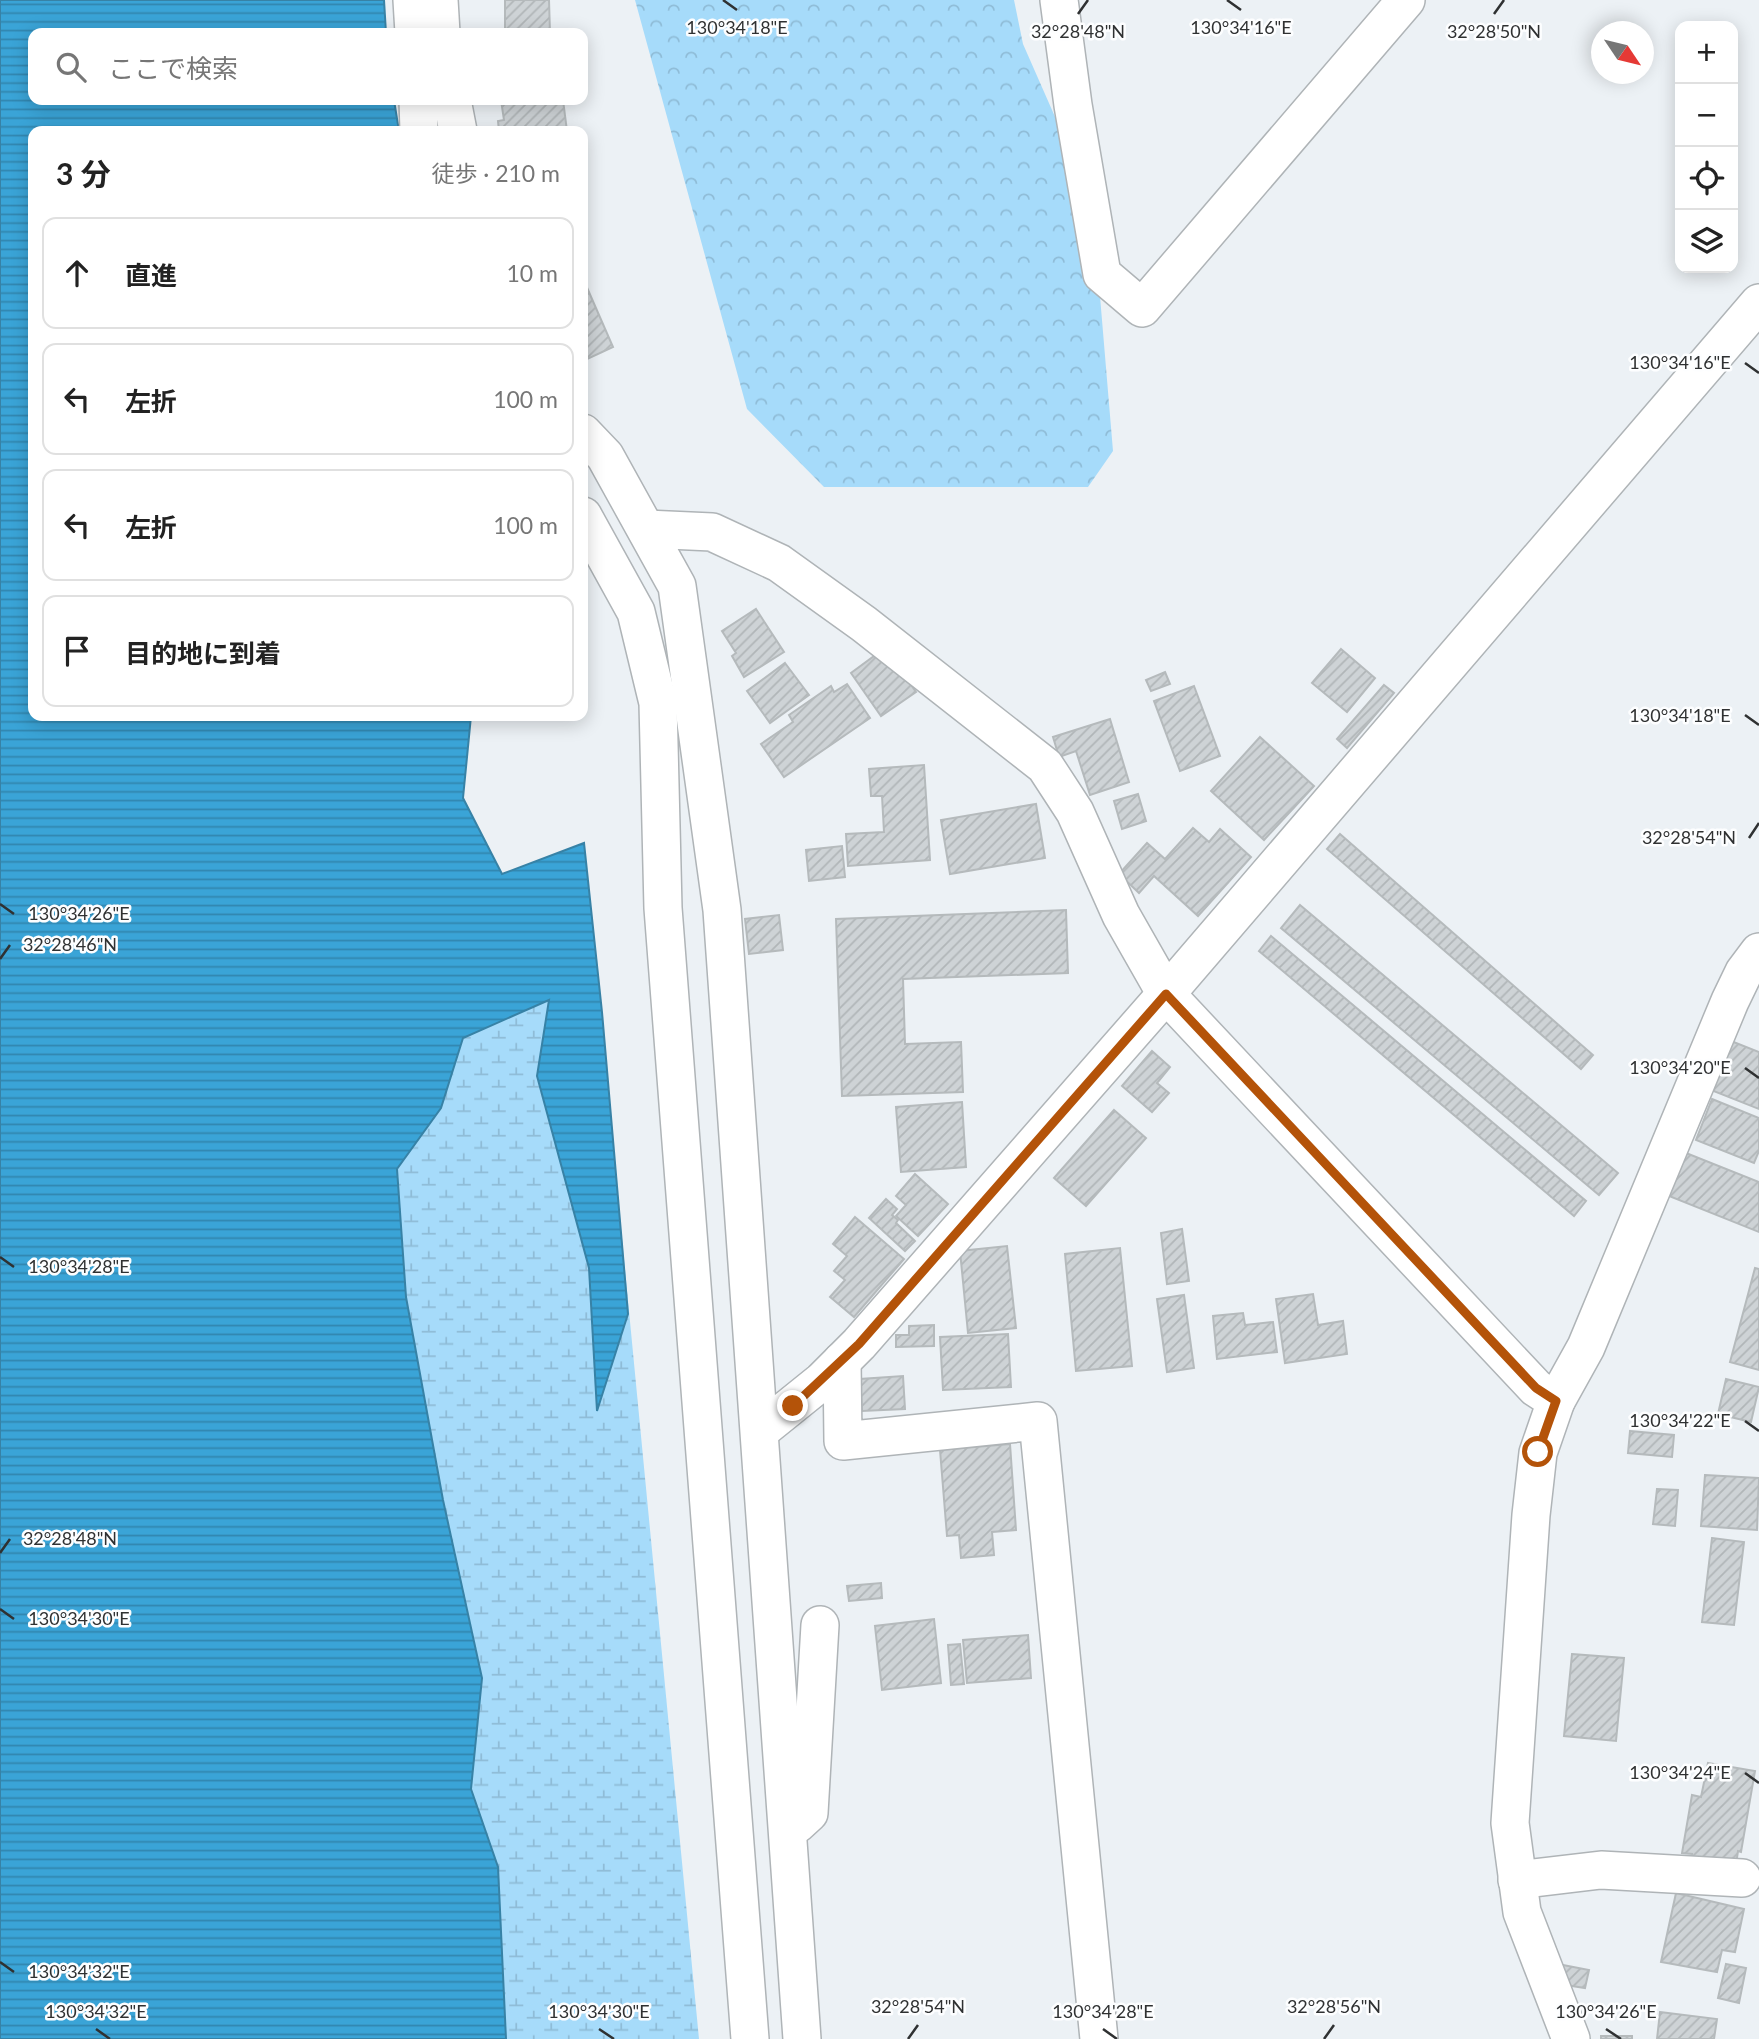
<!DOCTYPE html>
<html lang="ja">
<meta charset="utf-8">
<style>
body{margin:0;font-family:Lato,"Noto Sans JP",sans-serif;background:#f2f2f2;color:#222}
.controls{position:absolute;right:21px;top:21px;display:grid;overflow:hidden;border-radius:14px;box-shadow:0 4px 18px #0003}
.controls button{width:63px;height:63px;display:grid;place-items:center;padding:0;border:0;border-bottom:2px solid #e0e0e0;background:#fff;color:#222;font:35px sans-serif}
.compass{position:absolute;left:1591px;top:21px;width:63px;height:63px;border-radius:50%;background:#fff;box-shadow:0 4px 18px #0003;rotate:125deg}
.stop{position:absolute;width:21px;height:21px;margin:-16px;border:5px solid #b45309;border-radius:50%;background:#fff}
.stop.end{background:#b45309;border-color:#fff;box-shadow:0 2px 7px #0008}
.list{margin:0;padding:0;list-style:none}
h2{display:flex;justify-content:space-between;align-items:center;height:91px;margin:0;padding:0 28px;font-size:30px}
h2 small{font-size:23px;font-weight:400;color:#767676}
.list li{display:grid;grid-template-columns:46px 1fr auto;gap:21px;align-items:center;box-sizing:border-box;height:112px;margin:0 14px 14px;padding:0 14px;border:2px solid #e0e0e0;border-radius:14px}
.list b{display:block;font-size:26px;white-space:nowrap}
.list em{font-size:23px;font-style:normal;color:#767676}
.icon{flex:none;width:38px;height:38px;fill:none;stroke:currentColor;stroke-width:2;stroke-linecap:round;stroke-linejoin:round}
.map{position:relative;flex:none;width:1759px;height:2039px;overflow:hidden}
.search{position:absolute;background:#fff;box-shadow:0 4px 18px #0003;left:28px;top:28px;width:560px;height:77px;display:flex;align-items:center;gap:18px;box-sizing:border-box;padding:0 24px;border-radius:14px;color:#767676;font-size:26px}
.panel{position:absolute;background:#fff;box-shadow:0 4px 18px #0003;left:28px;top:126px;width:560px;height:595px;border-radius:14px}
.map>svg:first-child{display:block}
</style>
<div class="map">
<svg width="1759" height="2039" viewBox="0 0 1759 2039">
<defs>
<pattern id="forest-crowns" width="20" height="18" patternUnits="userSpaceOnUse" patternTransform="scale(1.75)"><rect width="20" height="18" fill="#a6dbfa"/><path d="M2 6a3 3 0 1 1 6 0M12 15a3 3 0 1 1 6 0" fill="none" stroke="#8fbcd7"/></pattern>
<pattern id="wetland-marsh" width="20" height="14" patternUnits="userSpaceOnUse" patternTransform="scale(1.75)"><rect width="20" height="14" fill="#a6dbfa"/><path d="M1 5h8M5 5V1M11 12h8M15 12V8" fill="none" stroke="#8fbcd7"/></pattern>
<pattern id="water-rules" width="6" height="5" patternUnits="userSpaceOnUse" patternTransform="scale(1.75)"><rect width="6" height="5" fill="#3aa4d7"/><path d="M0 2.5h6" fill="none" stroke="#3186af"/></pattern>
<pattern id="building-hatch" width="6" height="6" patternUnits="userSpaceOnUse" patternTransform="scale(1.75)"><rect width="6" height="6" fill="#ced3d6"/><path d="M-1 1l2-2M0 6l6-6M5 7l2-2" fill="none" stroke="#b1b6b8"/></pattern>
</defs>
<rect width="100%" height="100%" fill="#ecf1f5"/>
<!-- forest -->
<polygon fill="url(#forest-crowns)" points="635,0 1014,0 1023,44 1092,201 1113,451 1088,487 824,487 747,409"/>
<!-- wetland -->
<polygon fill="url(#wetland-marsh)" points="471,716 463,798 502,874 584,843 699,2039 329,2039 214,1132"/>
<!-- water -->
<polygon fill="url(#water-rules)" stroke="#3782a6" stroke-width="2" points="0,0 384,0 386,33 33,33 33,100 394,100 399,131 33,131 33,716 471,716 463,798 502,874 584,843 602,1012 628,1314 597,1411 589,1268 537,1076 549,1000 463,1038 441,1108 397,1169 406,1297 443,1500 482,1678 471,1789 498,1867 506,2039 0,2039"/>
<!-- building -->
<g fill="url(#building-hatch)" stroke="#b5babc" stroke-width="2">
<polygon points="505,0 549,0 550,33 505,33"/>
<polygon points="501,100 563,100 567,131 499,131 498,121 504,120"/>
<polygon points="585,283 613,347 583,361 583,284"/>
<polygon points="756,609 784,652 744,677 732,656 736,653 722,631"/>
<polygon points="885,648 916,692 881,716 851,673"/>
<polygon points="1341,649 1375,678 1347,712 1312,683"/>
<polygon points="785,663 809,695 770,723 747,691"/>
<polygon points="1165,672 1170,684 1151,691 1146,680"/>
<polygon points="847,684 870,718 784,777 761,744 793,722 789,715 831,686 834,692"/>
<polygon points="1384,685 1394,693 1347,748 1337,739"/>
<polygon points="1194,686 1220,756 1180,771 1154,701"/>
<polygon points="1110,719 1129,782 1090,795 1076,751 1059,757 1053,737"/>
<polygon points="1260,737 1314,786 1264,840 1211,791"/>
<polygon points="924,765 930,860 848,866 846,834 884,832 882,796 871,796 869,769"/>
<polygon points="1138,794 1146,821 1122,829 1114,801"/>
<polygon points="1036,804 1045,858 950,874 941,820"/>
<polygon points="1193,828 1209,842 1220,829 1251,857 1198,916 1154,876 1139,893 1119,874 1147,843 1165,859"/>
<polygon points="1340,834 1593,1055 1581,1069 1327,849"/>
<polygon points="842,846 845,877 809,881 806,850"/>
<polygon points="1300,905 1618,1173 1599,1195 1281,928"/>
<polygon points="1066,910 1068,973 903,979 905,1044 961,1042 963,1092 842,1096 836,919"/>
<polygon points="779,915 783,950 749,954 745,919"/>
<polygon points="1271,936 1586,1201 1574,1216 1259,951"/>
<polygon points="1731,1041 1759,1052 1759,1109 1711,1090"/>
<polygon points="1152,1051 1170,1067 1157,1083 1169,1093 1152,1112 1122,1086"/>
<polygon points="1712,1099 1759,1118 1759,1151 1754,1163 1696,1140"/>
<polygon points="962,1102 966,1167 901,1172 896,1107"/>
<polygon points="1114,1110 1146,1138 1086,1206 1054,1178"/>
<polygon points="1681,1151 1759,1182 1759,1232 1664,1194"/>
<polygon points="915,1174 948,1204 918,1236 896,1216 906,1205 896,1196"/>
<polygon points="886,1199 897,1209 892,1215 898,1220 896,1223 915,1241 905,1251 869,1218"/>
<polygon points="855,1217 904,1259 854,1317 830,1297 845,1280 834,1271 847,1256 833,1244"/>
<polygon points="1182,1229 1189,1281 1167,1284 1161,1233"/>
<polygon points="1007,1246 1016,1328 968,1333 960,1251"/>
<polygon points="1120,1248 1132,1366 1076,1371 1065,1254"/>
<polygon points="1755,1268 1759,1269 1759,1370 1730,1362"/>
<polygon points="1313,1294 1318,1325 1343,1321 1347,1354 1285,1363 1276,1299"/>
<polygon points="1184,1295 1194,1368 1167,1372 1157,1299"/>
<polygon points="1243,1313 1245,1325 1273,1322 1277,1352 1217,1359 1213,1316"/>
<polygon points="934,1325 934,1346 896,1347 896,1335 909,1335 909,1326"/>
<polygon points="1008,1334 1011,1387 943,1390 940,1337"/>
<polygon points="903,1376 905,1409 862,1411 860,1379"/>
<polygon points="1726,1379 1759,1387 1751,1422 1718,1414"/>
<polygon points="1630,1431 1674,1435 1672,1457 1628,1453"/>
<polygon points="1010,1444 1016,1530 992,1532 994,1555 961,1558 959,1535 947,1536 940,1450"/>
<polygon points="1705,1475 1759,1478 1757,1530 1701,1526"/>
<polygon points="1657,1489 1678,1490 1675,1526 1653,1524"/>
<polygon points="1712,1538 1744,1542 1734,1625 1702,1622"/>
<polygon points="881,1583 882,1598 849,1601 847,1586"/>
<polygon points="934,1619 941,1683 882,1690 875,1626"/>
<polygon points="1028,1635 1031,1678 967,1683 963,1640"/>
<polygon points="960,1644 964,1684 951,1685 948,1645"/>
<polygon points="1572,1654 1624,1658 1616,1741 1564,1736"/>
<polygon points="1708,1763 1755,1771 1741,1852 1738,1851 1735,1871 1691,1863 1692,1854 1682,1853 1692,1795 1701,1797"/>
<polygon points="1676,1893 1744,1909 1735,1952 1722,1950 1717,1972 1661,1962"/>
<polygon points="1726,1964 1746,1968 1739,2003 1718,1998"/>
<polygon points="1563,1965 1589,1970 1585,1988 1559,1984"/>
<polygon points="1660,2012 1717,2019 1714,2039 1657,2039"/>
<rect x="1601" y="2036" width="31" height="3"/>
</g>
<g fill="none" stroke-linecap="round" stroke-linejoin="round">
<defs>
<g id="minor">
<polyline points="412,0 414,33"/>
<polyline points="439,0 441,33"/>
<polyline points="1059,0 1073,105 1102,274 1142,308 1406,0"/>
<polyline points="418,100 419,131"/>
<polyline points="452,100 458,131"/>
<polyline points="583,433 605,456 677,586 722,910 802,2039"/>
<polyline points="583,516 636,612 658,703 663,908 750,2039"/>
<polyline points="646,529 712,532 779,563 864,624 1045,766 1075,812 1121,915 1166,994 1536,1388 1556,1401"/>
<polyline points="842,1361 843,1441 1038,1421 1099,2039"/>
<polyline points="760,1431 822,1381 859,1344 1166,994 1759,303"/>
<polyline points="797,1824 809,1813 820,1625"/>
<polyline points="1517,1880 1601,1870 1742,1878"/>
<polyline points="1571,2039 1522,1912 1510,1823 1531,1515 1538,1453 1556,1401 1586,1347 1730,1001 1744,972 1759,952"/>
</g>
</defs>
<!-- minor casing -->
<use href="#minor" stroke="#afb4b7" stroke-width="40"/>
<!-- minor -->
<use href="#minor" stroke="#fff" stroke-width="37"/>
</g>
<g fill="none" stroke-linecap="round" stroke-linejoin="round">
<!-- route -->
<polyline stroke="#b45309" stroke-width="9" points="793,1406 859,1344 1166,994 1536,1388 1556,1401 1538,1452"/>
</g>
<!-- ticks -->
<path fill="none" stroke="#2f3132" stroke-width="2.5" d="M723,0L737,10M1227,0L1241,10M1078,14L1088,0M1494,14L1504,0M1745,363L1759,373M1745,715L1759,725M1749,838L1759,823M0,904L14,914M0,959L10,945M1745,1068L1759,1078M0,1257L14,1267M1745,1421L1759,1431M0,1553L10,1539M0,1609L14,1619M1745,1773L1759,1783M0,1962L14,1972M96,2029L110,2039M599,2029L614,2039M1103,2029L1117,2039M1606,2029L1621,2039M908,2039L918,2025M1324,2039L1334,2025"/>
<g font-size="18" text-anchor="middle" fill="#2f3132" stroke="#fdfeff" stroke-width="5" stroke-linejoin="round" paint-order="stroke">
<text x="737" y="34">130°34'18"E</text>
<text x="1241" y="34">130°34'16"E</text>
<text x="1078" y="38">32°28'48"N</text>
<text x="1494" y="38">32°28'50"N</text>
<text x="1680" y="369">130°34'16"E</text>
<text x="1680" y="722">130°34'18"E</text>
<text x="1689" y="844">32°28'54"N</text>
<text x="79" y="920">130°34'26"E</text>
<text x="70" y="951">32°28'46"N</text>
<text x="1680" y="1074">130°34'20"E</text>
<text x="79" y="1273">130°34'28"E</text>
<text x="1680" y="1427">130°34'22"E</text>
<text x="70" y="1545">32°28'48"N</text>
<text x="79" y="1625">130°34'30"E</text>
<text x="1680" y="1779">130°34'24"E</text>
<text x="79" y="1978">130°34'32"E</text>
<text x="918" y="2013">32°28'54"N</text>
<text x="1334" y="2013">32°28'56"N</text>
<text x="96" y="2018">130°34'32"E</text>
<text x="599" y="2018">130°34'30"E</text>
<text x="1103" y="2018">130°34'28"E</text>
<text x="1606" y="2018">130°34'26"E</text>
</g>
</svg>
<div class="controls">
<button>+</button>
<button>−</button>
<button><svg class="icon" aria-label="locate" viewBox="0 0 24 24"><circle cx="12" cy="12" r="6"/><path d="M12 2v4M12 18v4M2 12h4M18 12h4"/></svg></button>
<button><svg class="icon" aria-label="layers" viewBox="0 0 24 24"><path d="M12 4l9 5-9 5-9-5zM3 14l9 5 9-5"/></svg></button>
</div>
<svg class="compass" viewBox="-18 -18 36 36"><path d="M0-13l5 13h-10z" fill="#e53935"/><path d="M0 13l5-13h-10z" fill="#767676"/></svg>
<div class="stop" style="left:1538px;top:1452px"></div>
<div class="stop end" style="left:793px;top:1406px"></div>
<div class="search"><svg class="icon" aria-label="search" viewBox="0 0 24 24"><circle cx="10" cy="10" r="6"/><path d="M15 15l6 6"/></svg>ここで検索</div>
<section class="panel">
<h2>3 分<small>徒歩 · 210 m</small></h2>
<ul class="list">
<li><svg class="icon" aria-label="ahead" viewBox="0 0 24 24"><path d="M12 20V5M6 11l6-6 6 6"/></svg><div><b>直進</b></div><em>10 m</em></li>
<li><svg class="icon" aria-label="left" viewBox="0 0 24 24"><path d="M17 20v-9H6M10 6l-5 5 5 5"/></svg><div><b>左折</b></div><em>100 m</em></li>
<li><svg class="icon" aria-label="left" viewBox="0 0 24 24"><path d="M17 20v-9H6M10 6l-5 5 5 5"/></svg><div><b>左折</b></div><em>100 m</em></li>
<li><svg class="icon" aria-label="arrive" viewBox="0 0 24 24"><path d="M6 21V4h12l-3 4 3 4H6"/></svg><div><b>目的地に到着</b></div></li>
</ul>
</section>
</div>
